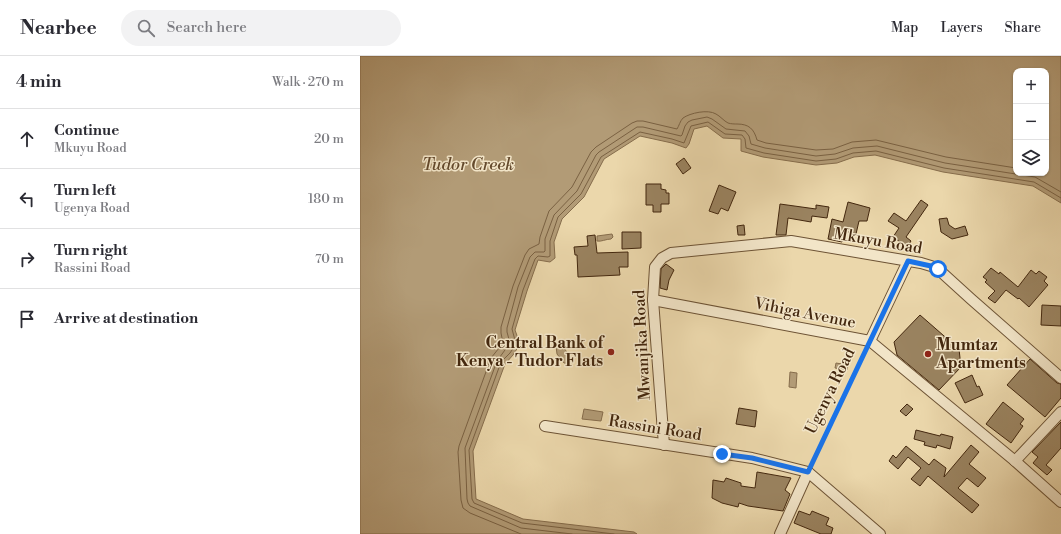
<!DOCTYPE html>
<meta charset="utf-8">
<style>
body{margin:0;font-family:"Libre Bodoni",serif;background:#f2f2f3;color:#2b2b33}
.controls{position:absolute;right:12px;top:12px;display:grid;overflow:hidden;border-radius:8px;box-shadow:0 1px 3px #0004}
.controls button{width:36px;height:36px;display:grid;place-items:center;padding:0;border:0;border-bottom:1px solid #e1e1e2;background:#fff;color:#2b2b33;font:20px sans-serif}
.stop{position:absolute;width:12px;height:12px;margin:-9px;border:3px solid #1a73e8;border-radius:50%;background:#fff}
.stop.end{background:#1a73e8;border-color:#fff;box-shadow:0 1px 4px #0008}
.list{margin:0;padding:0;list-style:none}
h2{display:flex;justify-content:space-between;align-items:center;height:52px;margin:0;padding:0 16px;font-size:17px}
h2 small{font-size:13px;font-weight:400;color:#7c7c81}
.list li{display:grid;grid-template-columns:26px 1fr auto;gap:12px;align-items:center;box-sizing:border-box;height:60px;padding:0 16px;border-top:1px solid #e1e1e2}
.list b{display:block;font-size:15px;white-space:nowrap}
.list p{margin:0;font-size:13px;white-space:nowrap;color:#7c7c81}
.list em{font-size:13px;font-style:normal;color:#7c7c81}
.icon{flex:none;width:22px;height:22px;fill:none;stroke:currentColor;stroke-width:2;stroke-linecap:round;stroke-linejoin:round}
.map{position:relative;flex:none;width:701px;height:478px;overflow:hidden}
header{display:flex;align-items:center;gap:24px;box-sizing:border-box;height:56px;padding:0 20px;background:#fff;border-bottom:1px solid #e1e1e2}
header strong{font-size:19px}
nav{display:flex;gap:22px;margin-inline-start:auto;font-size:14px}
.search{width:280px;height:36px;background:#f2f2f3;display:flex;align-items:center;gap:10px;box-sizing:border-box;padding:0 14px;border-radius:22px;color:#7c7c81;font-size:15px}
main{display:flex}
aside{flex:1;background:#fff}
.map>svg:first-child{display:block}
</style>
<header>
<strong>Nearbee</strong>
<div class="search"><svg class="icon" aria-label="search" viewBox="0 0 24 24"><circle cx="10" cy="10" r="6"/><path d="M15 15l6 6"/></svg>Search here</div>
<nav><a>Map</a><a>Layers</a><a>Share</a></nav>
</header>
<main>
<aside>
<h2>4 min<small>Walk · 270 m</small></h2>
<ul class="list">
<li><svg class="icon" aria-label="ahead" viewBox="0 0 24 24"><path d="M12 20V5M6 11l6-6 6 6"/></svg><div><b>Continue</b><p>Mkuyu Road</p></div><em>20 m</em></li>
<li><svg class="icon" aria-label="left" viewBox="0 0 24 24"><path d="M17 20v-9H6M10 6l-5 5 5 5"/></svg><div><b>Turn left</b><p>Ugenya Road</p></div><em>180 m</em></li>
<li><svg class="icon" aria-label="right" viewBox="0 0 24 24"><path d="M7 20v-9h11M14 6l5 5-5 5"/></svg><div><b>Turn right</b><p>Rassini Road</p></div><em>70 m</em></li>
<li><svg class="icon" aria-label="arrive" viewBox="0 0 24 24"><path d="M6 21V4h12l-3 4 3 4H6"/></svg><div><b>Arrive at destination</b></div></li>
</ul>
</aside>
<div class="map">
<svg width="701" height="478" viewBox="0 0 701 478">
<rect width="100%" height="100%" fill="#ebd7ab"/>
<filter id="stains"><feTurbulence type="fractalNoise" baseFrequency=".005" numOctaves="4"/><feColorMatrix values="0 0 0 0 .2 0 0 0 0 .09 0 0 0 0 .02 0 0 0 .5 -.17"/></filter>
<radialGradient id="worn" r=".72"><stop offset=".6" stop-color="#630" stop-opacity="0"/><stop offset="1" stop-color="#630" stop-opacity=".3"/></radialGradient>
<!-- water -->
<g fill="#b29b76" stroke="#866d4c" fill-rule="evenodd">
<path d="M0,0H701V147L673,130L583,116L515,99L494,101L477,107L456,109L403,101L381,95V83L363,82L347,70L334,73L329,88L326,92L312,87L280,80L244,103L224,141L202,163L194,186L195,202L190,206L178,204L167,235L155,274L160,288L153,299L145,308L113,395L116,443L163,463L274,476L277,478H0ZM656,15H686V117H656Z"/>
<path d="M252,178L253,181L251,183C246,183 241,186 237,185V180Z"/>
<path d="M198,289C205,290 209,298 208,306L206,307H204L197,298L196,290Z"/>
<polygon points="476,307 488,309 487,314 475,312"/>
<polygon points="430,316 437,317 436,332 429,331"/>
<polygon points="224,353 243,356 241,365 222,363"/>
</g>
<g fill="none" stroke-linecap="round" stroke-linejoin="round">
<!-- shore -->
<g stroke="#7a6142" stroke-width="1">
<path d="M161,478L110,457L103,452L101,444L98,396L99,390L131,302L143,287L141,277V271L153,230L165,199L169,193L179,188L180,181L189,155L212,131L231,96L236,91L272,67L277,65H283L317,73C319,70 320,65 323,62C330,57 348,53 356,58C360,60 364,65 368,67C371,68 375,68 377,68C389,68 394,73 397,84L406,87L456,94L473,93L492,86L516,84L586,101L656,112"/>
<polyline points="212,478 161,472 110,450 108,447 107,443 105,392 137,305 150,287 147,276 147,272 158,231 170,201 175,196 184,196 185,195 185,183 194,159 217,135 236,99 239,96 277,71 283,71 321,80 322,79 325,70 328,66 332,64 347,61 352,63 366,73 385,75 389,80 391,88 405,92 456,100 475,98 493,92 517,90 585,107 675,121 701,136"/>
<polyline points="254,478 162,467 114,447 112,443 109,394 141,306 150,297 156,288 152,273 163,234 175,203 178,200 188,201 190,200 190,185 198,161 221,138 241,101 280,76 312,83 324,87 331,70 348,66 365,78 382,79 385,83 386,92 404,97 456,105 476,103 493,97 516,95 584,112 674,126 701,142"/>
</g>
</g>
<!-- building -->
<g fill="#9a8360" stroke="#43270e">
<polygon points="324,102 331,112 323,118 316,108"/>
<polygon points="286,128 301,128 301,133 306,134 306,137 309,137 309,148 301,148 301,156 293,156 293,149 286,149"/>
<polygon points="359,129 376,136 368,155 361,152 358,158 349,155"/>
<polygon points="561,144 568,149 546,181 551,185 547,191 533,181 539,172 528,165 534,157 546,165"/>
<polygon points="488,146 510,152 507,165 499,165 496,178 484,175 482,186 468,183 472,163 483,166"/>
<polygon points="420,148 456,153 456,149 469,151 467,162 452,160 451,166 428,162 426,179 416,179"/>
<polygon points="587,162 589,169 595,173 605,170 608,179 592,183 581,176 579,163"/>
<polygon points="384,169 385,179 378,179 377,170"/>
<polygon points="262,176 281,176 281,192 262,193"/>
<polygon points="235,179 237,197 268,196 268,211 259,211 260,219 218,221 217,199 215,199 214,191 228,190 227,180"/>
<polygon points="306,208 314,214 309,224 307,234 300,232 301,213"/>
<polygon points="631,212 639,218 640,216 658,231 671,214 676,218 679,215 687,221 684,225 688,229 669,251 659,242 658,243 646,234 635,247 628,242 635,235 625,226 627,224 623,221"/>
<polygon points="682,249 701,250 701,270 681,269"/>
<polygon points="560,259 599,293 601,311 579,334 537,299 534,286"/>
<polygon points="670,303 697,327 701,328 701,342 685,361 647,329"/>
<polygon points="612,319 617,331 619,330 623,339 605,347 595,327"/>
<polygon points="643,346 664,363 660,368 663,370 651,387 626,368"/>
<polygon points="547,348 553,353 546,360 540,355"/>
<polygon points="379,352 397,355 395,371 376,368"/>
<polygon points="701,366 701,392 686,409 692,414 687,419 673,407 678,401 672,396"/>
<polygon points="556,374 580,380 581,378 593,381 590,393 577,389 576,392 564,389 565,386 554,383"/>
<polygon points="611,389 619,396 609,408 626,422 618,431 607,422 598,432 619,449 612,457 568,420 560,430 551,423 561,412 548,401 538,413 529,405 533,399 536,402 546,390 569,409 574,403 586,412 584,421"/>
<polygon points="397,416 431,422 425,434 430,438 423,455 388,450 379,447 378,451 362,447 352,442 353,424 364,426 366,422 381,427 381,430 395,432"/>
<polygon points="439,455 450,459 452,455 469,462 466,469 473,472 471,478 461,478 434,467"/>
</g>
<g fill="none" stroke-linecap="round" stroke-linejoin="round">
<defs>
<g id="minor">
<polyline points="293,244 510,285 655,405 701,446"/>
<polyline points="510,285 548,205"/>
<polyline points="185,370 392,402 448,416 520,478"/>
<polyline points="304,389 293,244 295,211 302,202 311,197 431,185 561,207 571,210 578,213 611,243 701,322"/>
<polyline points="655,405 701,356"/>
<polyline points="420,478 448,416"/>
</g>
</defs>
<!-- minor casing -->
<use href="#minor" stroke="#6d5335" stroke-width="12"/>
<!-- path -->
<polyline stroke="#43270e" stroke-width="1.5" stroke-dasharray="1 2" stroke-linecap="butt" points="452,407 506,293"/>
<!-- minor -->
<use href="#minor" stroke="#f2e5c8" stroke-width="10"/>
</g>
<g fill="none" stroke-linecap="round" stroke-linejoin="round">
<!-- route -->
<polyline stroke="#1a73e8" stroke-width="5" points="362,398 392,402 448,416 548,205 571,210 578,213"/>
</g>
<!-- markers -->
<g fill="#8f2418" stroke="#f2e5c8" stroke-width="1.5">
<circle cx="251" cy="296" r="4"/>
<circle cx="568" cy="298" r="4"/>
</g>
<g text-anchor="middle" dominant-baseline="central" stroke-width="3" stroke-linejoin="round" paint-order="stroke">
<!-- street labels -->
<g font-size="16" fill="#43270e" stroke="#f2e5c8">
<text transform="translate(518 185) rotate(10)">Mkuyu Road</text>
<text transform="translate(445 257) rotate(11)">Vihiga Avenue</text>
<text transform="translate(282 289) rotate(-93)">Mwanjika Road</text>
<text transform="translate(470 335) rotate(-64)">Ugenya Road</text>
<text transform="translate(295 372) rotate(9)">Rassini Road</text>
</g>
<!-- poi labels -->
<g font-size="16" font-weight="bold" fill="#43270e" stroke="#f2e5c8" text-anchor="end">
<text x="243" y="287">Central Bank of<tspan x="243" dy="18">Kenya - Tudor Flats</tspan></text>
<text x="576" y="289" text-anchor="start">Mumtaz<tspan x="576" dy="18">Apartments</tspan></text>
</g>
<!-- water labels -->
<g font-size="17" font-style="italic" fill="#644a2d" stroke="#f2e5c8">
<text x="108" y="109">Tudor Creek</text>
</g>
</g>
<rect width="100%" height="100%" filter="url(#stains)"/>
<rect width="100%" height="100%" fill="url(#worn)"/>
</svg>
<div class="controls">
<button>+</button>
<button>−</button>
<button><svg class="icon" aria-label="layers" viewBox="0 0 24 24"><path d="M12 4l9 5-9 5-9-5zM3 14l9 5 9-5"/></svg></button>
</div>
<div class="stop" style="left:578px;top:213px"></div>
<div class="stop end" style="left:362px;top:398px"></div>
</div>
</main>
